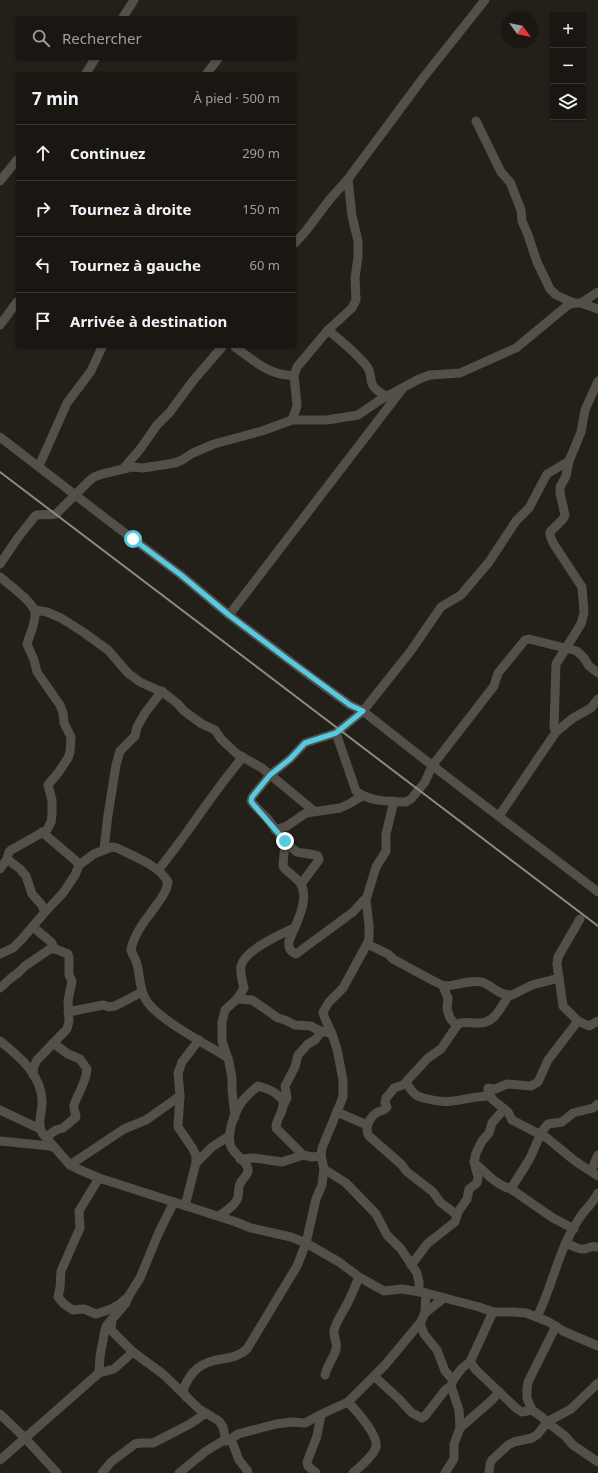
<!DOCTYPE html>
<html lang="fr">
<meta charset="utf-8">
<style>
body{margin:0;font-family:"Noto Sans",sans-serif;background:#23201c;color:#f1f3f6}
.controls{position:absolute;right:12px;top:12px;display:grid;overflow:hidden;border-radius:0px;box-shadow:0 1px 3px #0004}
.controls button{width:36px;height:36px;display:grid;place-items:center;padding:0;border:0;border-bottom:1px solid #383633;background:#1a1713;color:#f1f3f6;font:20px sans-serif}
.compass{position:absolute;left:502px;top:12px;width:36px;height:36px;border-radius:50%;background:#1a1713;box-shadow:0 1px 3px #0004;rotate:123deg}
.stop{position:absolute;width:12px;height:12px;margin:-9px;border:3px solid #55cae0;border-radius:50%;background:#fff}
.stop.end{background:#55cae0;border-color:#fff;box-shadow:0 1px 4px #0008}
.list{margin:0;padding:0;list-style:none}
h2{display:flex;justify-content:space-between;align-items:center;height:52px;margin:0;padding:0 16px;font-size:17px}
h2 small{font-size:13px;font-weight:400;color:#9f9fa0}
.list li{display:grid;grid-template-columns:26px 1fr auto;gap:12px;align-items:center;box-sizing:border-box;height:56px;padding:0 16px;border-top:1px solid #383633}
.list b{display:block;font-size:15px;white-space:nowrap}
.list em{font-size:13px;font-style:normal;color:#9f9fa0}
.icon{flex:none;width:22px;height:22px;fill:none;stroke:currentColor;stroke-width:2;stroke-linecap:round;stroke-linejoin:round}
.map{position:relative;flex:none;width:598px;height:1473px;overflow:hidden}
.search{position:absolute;background:#1a1713;box-shadow:0 1px 3px #0004;left:16px;top:16px;width:280px;height:44px;display:flex;align-items:center;gap:10px;box-sizing:border-box;padding:0 14px;border-radius:0px;color:#9f9fa0;font-size:15px}
.panel{position:absolute;background:#1a1713;box-shadow:0 1px 3px #0004;left:16px;top:72px;width:280px;height:276px;border-radius:0px}
.map>svg:first-child{display:block}
</style>
<div class="map">
<svg width="598" height="1473" viewBox="0 0 598 1473">
<rect width="100%" height="100%" fill="#231f19"/>
<g fill="none" stroke-linecap="round" stroke-linejoin="round">
<!-- minor -->
<g stroke="#544f48" stroke-width="9">
<polyline points="123,17 134,0"/>
<polyline points="86,73 95,59"/>
<polyline points="207,73 218,59"/>
<polyline points="476,121 501,172 510,182 521,210 522,221 528,235 537,262 550,289 556,295 574,303"/>
<polyline points="0,181 17,160"/>
<polyline points="295,243 305,232 330,199 348,179"/>
<polyline points="581,303 598,309"/>
<polyline points="0,325 17,302"/>
<path d="M328,330C341,341 354,351 365,364C377,377 362,383 386,396"/>
<path d="M235,347C253,360 271,377 294,375"/>
<polyline points="292,420 297,406 294,375 297,367 328,330 352,308 356,300 355,278 358,257 358,241 352,216 348,179 423,78 485,0"/>
<path d="M0,437L109,521L181,575L229,615L314,679L350,705L363,711C440,773 520,832 598,892"/>
<polyline points="39,466 67,403 91,371 102,347"/>
<polyline points="123,469 141,448 157,425 170,412 192,382 222,347"/>
<path d="M0,564L17,539L35,516C41,513 49,516 56,514L88,482L94,477L102,474L132,467L143,468L175,463L182,460L193,453L214,444L262,431L292,420H327L358,415L380,400L419,379L430,375L460,373L516,348L568,305L574,303H581L598,292"/>
<path d="M0,577C8,584 35,603 35,613C36,622 30,634 27,644L34,660L37,672L60,705L63,713L64,723L71,737L70,752L68,758L58,773L48,785L52,800V815L51,822L47,830L11,850L9,852L7,859L0,869"/>
<polyline points="35,610 47,612 61,618 83,632 108,650 128,673 140,682 164,693 178,704 184,711 202,724 215,730 221,739 237,754 262,768 314,811"/>
<polyline points="229,615 403,388"/>
<polyline points="556,732 554,727 556,664 581,624 584,613 582,587 553,543 550,535 550,532 563,519 565,515 560,493 560,487 566,476 569,461 581,432 585,410 598,381"/>
<path d="M336,733L356,791C369,802 389,801 406,802L411,799L425,782L432,766L494,686L498,673L525,640L529,639L577,651L584,658L589,666L598,673"/>
<polyline points="499,816 556,732 573,718 591,708 598,699"/>
<polyline points="275,830 287,826 306,813 340,808 349,804 362,796"/>
<polyline points="42,832 76,861 79,865"/>
<path d="M285,841L283,866C285,871 295,876 300,883C311,898 295,926 289,941C288,948 290,951 296,954L353,912L364,900H366"/>
<polyline points="104,849 108,815 116,765 120,751 135,736 137,727 145,713 162,691"/>
<polyline points="7,859 20,869 26,876 32,894 41,904 45,912"/>
<path d="M158,870C188,834 212,793 243,757"/>
<path d="M301,884L319,860L318,856C313,854 300,853 297,852C284,843 276,829 266,817C261,812 255,807 251,801L252,797L270,775L290,759L305,743L336,733L363,711L410,652L441,607L461,595L489,562L516,521L529,508L547,474L569,461"/>
<polyline points="580,919 558,957 557,964 563,1006 578,1021 589,1026 598,1021"/>
<polyline points="33,927 51,942 55,949"/>
<path d="M367,944L388,954L393,959C401,963 439,985 445,986C457,986 470,979 482,982C493,986 499,996 512,995L532,985L559,978"/>
<path d="M0,954L13,948L22,939L45,912L63,893L75,875L79,865L94,854L112,847L117,848C133,856 160,866 168,882C166,895 157,903 150,914C142,924 133,938 131,950C132,955 136,959 137,964C140,975 139,989 146,1000C157,1019 208,1045 228,1058"/>
<polyline points="445,986 444,989 448,998 447,1009 450,1018 457,1026"/>
<polyline points="0,988 11,978 18,973 25,966 50,949 55,949 68,954 69,958 69,975 72,981 68,1001 69,1021 67,1029 37,1060 34,1066 33,1075"/>
<polyline points="237,999 252,1000 278,1018 285,1020 295,1025 311,1026 318,1030 332,1034"/>
<polyline points="68,1012 103,1005 109,1007 115,1006 142,992"/>
<polyline points="578,1021 548,1060 538,1082 531,1086 507,1084 495,1089 488,1088 488,1092 493,1100 508,1112 512,1120 547,1138 575,1161 598,1176"/>
<path d="M0,1041C19,1056 43,1076 42,1103C42,1114 37,1122 42,1133L70,1165L78,1169L99,1178L236,1222L251,1228L291,1237L306,1243L339,1262L359,1277L384,1291L402,1289L426,1293L479,1307L493,1312H514L526,1313L549,1322L563,1331L598,1346"/>
<path d="M407,1083C409,1087 412,1092 416,1095C419,1097 424,1098 428,1099C453,1106 466,1096 490,1096"/>
<polyline points="284,1104 287,1098 285,1086 295,1067 298,1055 308,1044 315,1040 322,1031"/>
<polyline points="0,1110 40,1129"/>
<polyline points="337,1112 367,1125"/>
<path d="M235,1117L232,1090V1078L229,1062L222,1041V1022L225,1010L237,999L244,988C242,981 240,974 241,966C245,950 279,935 294,928"/>
<path d="M46,1137L56,1130L63,1128L76,1117C76,1113 73,1110 74,1105C78,1093 86,1083 87,1069L80,1059L68,1054L53,1043"/>
<polyline points="0,1141 50,1146 55,1148"/>
<polyline points="240,1159 254,1158 282,1162 303,1155"/>
<polyline points="196,1163 212,1147 229,1136"/>
<path d="M475,1163C486,1173 496,1185 511,1189L553,1218L574,1229"/>
<polyline points="70,1165 124,1129 146,1120 180,1096"/>
<polyline points="324,1169 346,1183 376,1214 387,1235 401,1249 417,1273 419,1282 419,1292"/>
<polyline points="591,1171 598,1155"/>
<polyline points="99,1178 79,1211 80,1228 61,1271 60,1288 58,1297 64,1304 73,1310 84,1309 96,1314 111,1309 120,1304 128,1297"/>
<path d="M511,1189C517,1178 524,1169 530,1158C536,1147 538,1134 548,1124L562,1122L573,1113L593,1108L598,1104"/>
<polyline points="185,1206 196,1163 196,1156 193,1149 178,1127 180,1096 178,1073 182,1062 199,1040"/>
<path d="M457,1215L440,1202L433,1192L406,1171L402,1165L369,1136C364,1128 370,1116 378,1112C382,1110 384,1111 387,1107L385,1103L386,1098L392,1091L394,1088L403,1085L428,1058L441,1049L458,1024C464,1021 471,1023 477,1023C495,1024 500,1008 509,995"/>
<path d="M219,1216C226,1211 236,1205 238,1197C239,1193 238,1188 240,1184C242,1178 249,1176 248,1169C247,1161 235,1155 231,1147C226,1135 234,1114 241,1103C245,1097 252,1091 258,1086C269,1089 276,1092 283,1100C285,1113 276,1117 276,1128L303,1155L312,1157L321,1156"/>
<path d="M566,1243C571,1245 579,1250 585,1249C590,1247 592,1246 598,1247"/>
<polyline points="411,1265 428,1243 455,1222 458,1212 467,1199 469,1189 477,1183 478,1177 474,1162 476,1153 482,1141 489,1133 492,1123 504,1109"/>
<polyline points="425,1313 444,1298"/>
<path d="M537,1317C549,1293 555,1267 566,1242C571,1232 576,1222 583,1213C589,1206 594,1201 598,1193"/>
<polyline points="112,1319 111,1330 133,1352 163,1374 199,1409 219,1421 223,1427 226,1441"/>
<polyline points="420,1323 424,1334 437,1350 445,1371 453,1380"/>
<polyline points="556,1326 528,1382 527,1389 527,1398 532,1410 542,1417 547,1422 565,1436 573,1445 598,1462"/>
<polyline points="470,1362 476,1370 517,1409 522,1412 532,1410"/>
<polyline points="99,1373 100,1356 105,1330 107,1325 126,1303 128,1297 140,1278 159,1232 174,1202"/>
<path d="M325,1375C327,1365 334,1358 336,1349C338,1343 333,1337 334,1331C336,1321 342,1314 346,1306C351,1297 355,1287 359,1277"/>
<polyline points="374,1376 399,1399 412,1413 422,1418 425,1416 446,1389 451,1386 453,1380 462,1368 470,1362 493,1312"/>
<polyline points="451,1386 459,1410 460,1428"/>
<path d="M186,1397L183,1390C191,1370 201,1362 222,1359C231,1358 240,1356 247,1349L297,1266L306,1243L316,1199L322,1185L324,1169L321,1156L322,1148L343,1097V1080L337,1049L332,1034L324,1016L323,1012L329,1002L343,988L367,944L369,939V925L366,900L376,867L386,851V834L394,801"/>
<path d="M348,1402C356,1410 379,1436 376,1447C374,1455 360,1467 353,1473"/>
<polyline points="0,1414 25,1438 57,1473"/>
<polyline points="231,1439 239,1460 247,1470 248,1473"/>
<polyline points="0,1460 99,1373 114,1369 133,1352"/>
<polyline points="102,1473 111,1462 135,1444 140,1443 153,1443 190,1424 206,1413"/>
<polyline points="179,1473 206,1451 221,1442 231,1439 238,1434 276,1424 292,1422 305,1423 326,1412 348,1402 385,1365 420,1323 425,1313 426,1293"/>
<polyline points="316,1473 308,1466 307,1462 317,1436 321,1415"/>
<polyline points="445,1473 454,1459 454,1444 460,1428 492,1400 499,1392"/>
<polyline points="489,1473 490,1464 492,1460 508,1445 514,1442 532,1438 538,1434 547,1422 571,1409 598,1383"/>
</g>
<!-- rail -->
<polyline stroke="#8c8984" stroke-width="2" points="0,472 598,926"/>
</g>
<g fill="none" stroke-linecap="round" stroke-linejoin="round">
<!-- route -->
<polyline stroke="#55cae0" stroke-width="5" points="133,539 181,575 229,615 290,661 350,705 363,711 336,733 305,743 290,759 270,775 252,797 251,801 253,804 285,841"/>
</g>
</svg>
<div class="controls">
<button>+</button>
<button>−</button>
<button><svg class="icon" aria-label="layers" viewBox="0 0 24 24"><path d="M12 4l9 5-9 5-9-5zM3 14l9 5 9-5"/></svg></button>
</div>
<svg class="compass" viewBox="-18 -18 36 36"><path d="M0-13l5 13h-10z" fill="#e53935"/><path d="M0 13l5-13h-10z" fill="#9f9fa0"/></svg>
<div class="stop" style="left:133px;top:539px"></div>
<div class="stop end" style="left:285px;top:841px"></div>
<div class="search"><svg class="icon" aria-label="search" viewBox="0 0 24 24"><circle cx="10" cy="10" r="6"/><path d="M15 15l6 6"/></svg>Rechercher</div>
<section class="panel">
<h2>7 min<small>À pied · 500 m</small></h2>
<ul class="list">
<li><svg class="icon" aria-label="ahead" viewBox="0 0 24 24"><path d="M12 20V5M6 11l6-6 6 6"/></svg><div><b>Continuez</b></div><em>290 m</em></li>
<li><svg class="icon" aria-label="right" viewBox="0 0 24 24"><path d="M7 20v-9h11M14 6l5 5-5 5"/></svg><div><b>Tournez à droite</b></div><em>150 m</em></li>
<li><svg class="icon" aria-label="left" viewBox="0 0 24 24"><path d="M17 20v-9H6M10 6l-5 5 5 5"/></svg><div><b>Tournez à gauche</b></div><em>60 m</em></li>
<li><svg class="icon" aria-label="arrive" viewBox="0 0 24 24"><path d="M6 21V4h12l-3 4 3 4H6"/></svg><div><b>Arrivée à destination</b></div></li>
</ul>
</section>
</div>
